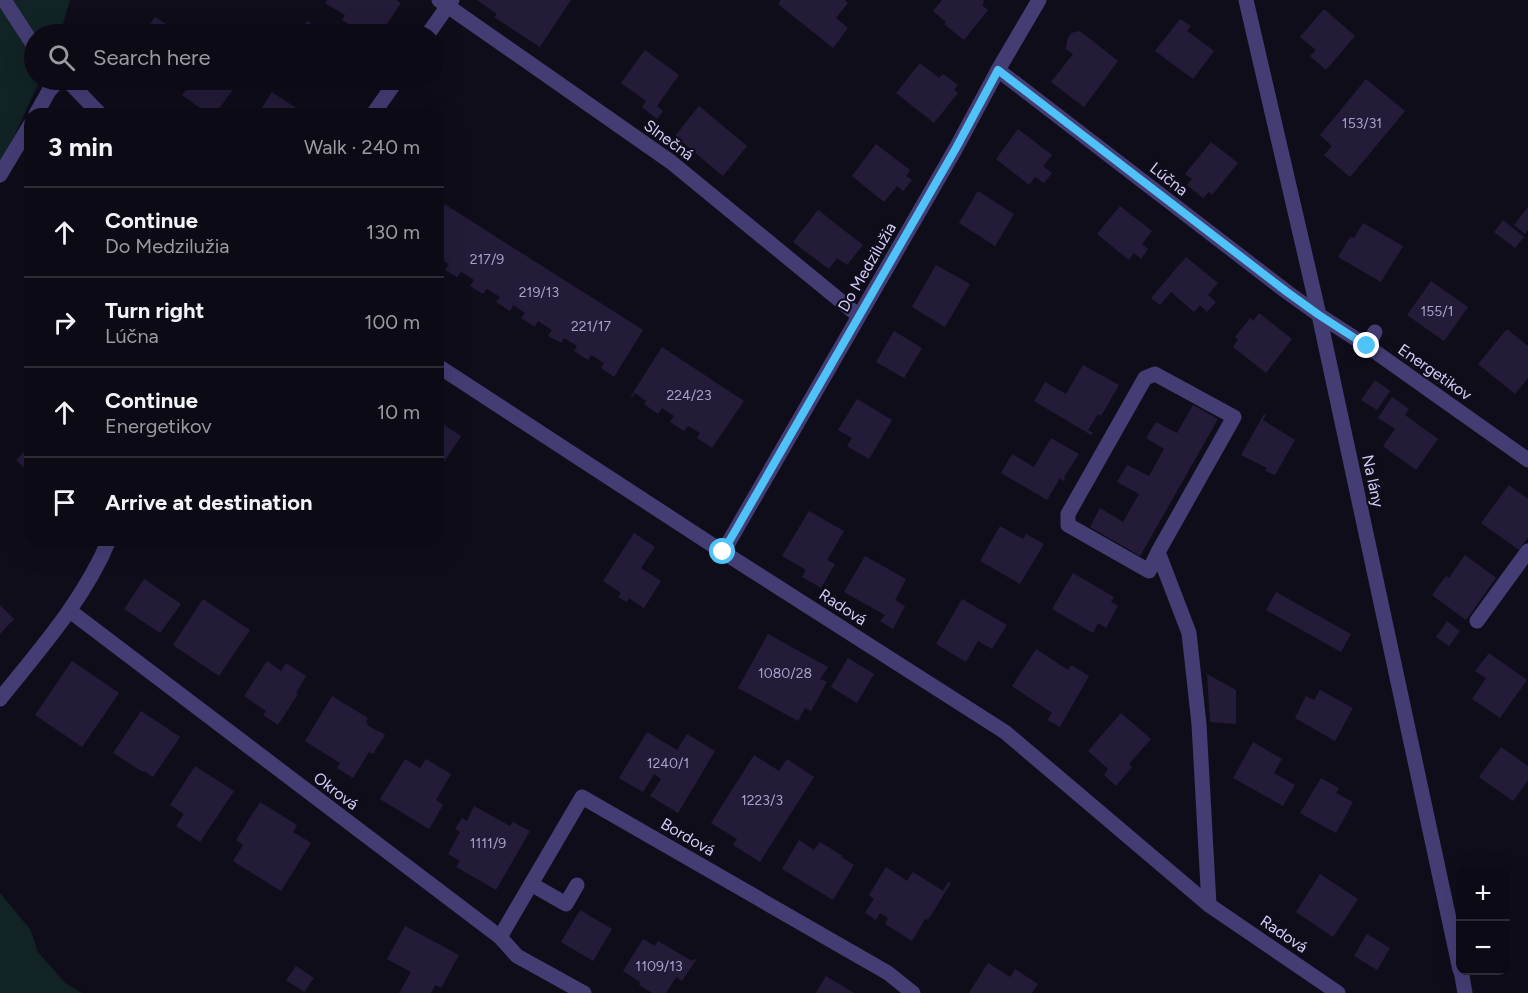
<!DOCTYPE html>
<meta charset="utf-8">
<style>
body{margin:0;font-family:Figtree,sans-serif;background:#15131d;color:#f1f3f6}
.controls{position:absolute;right:18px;bottom:18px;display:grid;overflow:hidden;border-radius:12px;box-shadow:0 6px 24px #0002}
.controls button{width:54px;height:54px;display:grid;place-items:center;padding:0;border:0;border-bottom:2px solid #2c2b34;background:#0c0a14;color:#f1f3f6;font:30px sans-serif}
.stop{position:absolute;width:18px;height:18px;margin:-14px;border:4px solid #4fc3f7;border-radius:50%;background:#fff}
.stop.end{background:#4fc3f7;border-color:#fff;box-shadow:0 2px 6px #0008}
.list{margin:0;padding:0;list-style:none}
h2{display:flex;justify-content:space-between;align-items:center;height:78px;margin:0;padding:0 24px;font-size:26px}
h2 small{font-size:20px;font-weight:400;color:#9a9aa0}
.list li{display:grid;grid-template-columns:39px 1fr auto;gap:18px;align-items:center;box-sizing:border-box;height:90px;padding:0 24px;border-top:2px solid #2c2b34}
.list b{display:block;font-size:22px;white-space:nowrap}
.list p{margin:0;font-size:20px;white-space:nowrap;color:#9a9aa0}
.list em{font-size:20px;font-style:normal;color:#9a9aa0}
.icon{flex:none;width:33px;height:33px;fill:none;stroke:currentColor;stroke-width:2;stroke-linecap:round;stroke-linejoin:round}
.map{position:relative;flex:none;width:1528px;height:993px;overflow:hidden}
.search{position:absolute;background:#0c0a14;box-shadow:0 6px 24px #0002;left:24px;top:24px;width:420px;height:66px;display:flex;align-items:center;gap:15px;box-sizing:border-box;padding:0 21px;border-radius:33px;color:#9a9aa0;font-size:22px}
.panel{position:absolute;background:#0c0a14;box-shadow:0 6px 24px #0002;left:24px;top:108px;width:420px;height:438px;border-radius:18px}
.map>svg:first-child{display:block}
</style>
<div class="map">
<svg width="1528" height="993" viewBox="0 0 1528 993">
<rect width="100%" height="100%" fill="#100d1b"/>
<!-- green -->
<g fill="#112324">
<polygon points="0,0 70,0 60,34 34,34 34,80 40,80 0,167"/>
<polygon points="0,893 30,929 38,952 65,983 82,993 0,993"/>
</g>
<!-- building -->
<g fill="#241b39">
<polygon points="327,0 396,0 401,3 380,34 375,34 364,28 361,32 342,20 345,15 325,3"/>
<polygon points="477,0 571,0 540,47 494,17 497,14"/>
<polygon points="781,0 845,0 848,3 836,18 848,28 833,48 778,4"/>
<polygon points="942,0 983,0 984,2 982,5 988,10 964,40 944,24 946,22 933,11"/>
<polygon points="1324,9 1355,36 1326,70 1310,56 1316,50 1300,37"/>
<polygon points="155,17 182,34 141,34 143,31 145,32"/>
<polygon points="1180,19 1191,26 1187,31 1214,51 1193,79 1155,51"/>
<polygon points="307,21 327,34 298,34"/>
<polygon points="1080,31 1118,61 1084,107 1051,82 1073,54 1066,49 1067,40 1071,33"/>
<polygon points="645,50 679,75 657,106 663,111 657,119 642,107 646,101 621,83"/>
<polygon points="920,63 939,78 943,74 958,85 954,90 958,93 934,123 896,93"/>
<polygon points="1366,79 1405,111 1350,177 1324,155 1332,146 1320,135"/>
<polygon points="142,80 163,80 156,89"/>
<polygon points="194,80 240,80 215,114 195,114 200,108 182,95"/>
<polygon points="310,80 341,80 335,89 320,80 318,85"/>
<polygon points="272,92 305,114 258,114"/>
<polygon points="699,106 747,146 723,176 675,136"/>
<polygon points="1018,129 1052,155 1043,166 1052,173 1044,183 1035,177 1029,185 996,159"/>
<polygon points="1211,142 1238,163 1212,195 1209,192 1203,198 1187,185 1192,179 1185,174"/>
<polygon points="876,144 910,170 906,176 912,180 903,191 897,186 884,202 852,176"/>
<polygon points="978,191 1014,214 995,246 959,223"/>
<polygon points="438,200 643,330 614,377 601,368 604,363 591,355 588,360 574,351 577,346 564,338 561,343 548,336 552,330 538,321 535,327 521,318 525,313 513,305 510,311 496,302 500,297 487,289 483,294 470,286 474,280 461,272 457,277 445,270 449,264 438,257"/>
<polygon points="1120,206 1152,231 1142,244 1148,249 1141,259 1134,253 1129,260 1097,234"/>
<polygon points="1528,207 1528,230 1525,234 1514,225"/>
<polygon points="818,210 863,245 847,265 837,258 829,269 793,242"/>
<polygon points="1503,220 1524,237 1515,248 1494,232"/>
<polygon points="1363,223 1403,246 1381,282 1338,257 1350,237 1354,238"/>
<polygon points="1186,257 1218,283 1208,295 1216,302 1207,312 1200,305 1194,312 1171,292 1160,305 1151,298"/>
<polygon points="936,265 970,284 945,327 912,307"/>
<polygon points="1431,281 1468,307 1444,341 1407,315"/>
<polygon points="1259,313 1292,339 1266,373 1233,347 1238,340 1235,337 1250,318 1253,321"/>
<polygon points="1507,329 1528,346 1528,378 1515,394 1478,364"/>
<polygon points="894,331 922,348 904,378 876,362"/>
<polygon points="662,347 744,401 712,448 697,438 700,433 688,426 684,431 670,422 674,416 662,408 658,414 644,404 646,401 635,393 632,397 631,396"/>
<polygon points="1083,365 1119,385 1101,416 1098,414 1088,430 1093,433 1091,435 1034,401 1045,382 1066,394"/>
<polygon points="1375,380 1390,391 1377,410 1361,400"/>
<polygon points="1392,397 1409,409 1405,415 1438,439 1416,470 1383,446 1395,429 1378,418"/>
<polygon points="857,399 892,420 869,459 847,446 852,438 838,430"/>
<polygon points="1193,405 1218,419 1140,556 1090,527 1100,508 1123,522 1139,494 1117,482 1127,465 1149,476 1164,449 1146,438 1156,422 1177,433"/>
<polygon points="1264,414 1266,415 1263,420 1295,440 1275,475 1265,471 1267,468 1241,455"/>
<polygon points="438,421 461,436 438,471"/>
<polygon points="1051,438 1079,454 1064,477 1065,478 1064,481 1060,478 1047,500 1001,473 1012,454 1034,467"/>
<polygon points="30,446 30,473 16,460"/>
<polygon points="1509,485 1528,499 1528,537 1519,550 1481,523"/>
<polygon points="809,511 844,531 827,560 835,564 821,588 802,577 806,570 782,556"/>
<polygon points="1000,526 1023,539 1026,534 1044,544 1020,584 980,561"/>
<polygon points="634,533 655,547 641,568 661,581 644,608 629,598 627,602 618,597 621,593 603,581"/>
<polygon points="1465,555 1496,578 1466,620 1432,595 1446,576 1449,578"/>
<polygon points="865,556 906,579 895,600 905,606 893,629 880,621 885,615 844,592"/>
<polygon points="1073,573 1114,597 1111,602 1118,606 1106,628 1098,623 1093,633 1052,609"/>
<polygon points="144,579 181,604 160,633 124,609"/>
<polygon points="1276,592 1351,634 1341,652 1266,610"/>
<polygon points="203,599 250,630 219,676 173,645"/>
<polygon points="962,599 1007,625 992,649 978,641 966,662 936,644"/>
<polygon points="0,605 14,619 0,634"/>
<polygon points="1447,621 1460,631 1449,646 1436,637"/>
<polygon points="768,634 828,667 820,679 827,682 811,711 805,708 798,721 738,688"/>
<polygon points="1036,649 1068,670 1071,665 1089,676 1060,727 1047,720 1052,713 1012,686"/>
<polygon points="1489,653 1527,680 1500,718 1472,699 1486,678 1475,671"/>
<polygon points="848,658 874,674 857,703 831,687"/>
<polygon points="72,661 119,693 82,747 35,715"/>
<polygon points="267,661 281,671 286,663 306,676 296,693 298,694 278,725 263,715 266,711 244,696"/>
<polygon points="1207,674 1236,690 1236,724 1210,722"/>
<polygon points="1320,690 1353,708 1335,741 1295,718 1306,696 1314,700"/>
<polygon points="332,696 368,718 366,722 368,724 367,725 379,732 379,731 385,735 373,754 369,752 353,778 337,768 340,763 305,741"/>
<polygon points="141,711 180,737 153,777 144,771 143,772 113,753"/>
<polygon points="1121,713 1151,739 1129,764 1132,767 1116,786 1104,775 1108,769 1088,751"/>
<polygon points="647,732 677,750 687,734 715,751 678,813 650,796 661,779 654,774 643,792 619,778"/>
<polygon points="1253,742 1282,759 1274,773 1295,785 1283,806 1233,778"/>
<polygon points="1501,747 1528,766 1528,780 1513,801 1479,777"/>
<polygon points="754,755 779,771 787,759 814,777 760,862 733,845 737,839 711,823"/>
<polygon points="405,759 420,768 426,759 451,774 436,800 443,805 429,829 380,799"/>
<polygon points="195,766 234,791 200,842 176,826 184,814 170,805"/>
<polygon points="1321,778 1339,788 1336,793 1353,802 1336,833 1300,813"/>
<polygon points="260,802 297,825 293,832 311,843 281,891 233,861 243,845 236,840"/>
<polygon points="474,806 510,826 513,822 530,831 496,890 456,867 460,861 448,854 460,832 455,829 462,818 467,821"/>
<polygon points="799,840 814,850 820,842 843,856 841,857 854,865 833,900 782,869"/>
<polygon points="886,867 907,881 913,872 943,891 948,882 951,883 928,920 925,919 912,941 885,924 888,918 880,913 876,920 865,913 874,899 869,895"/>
<polygon points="1320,874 1358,899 1333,937 1296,912"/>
<polygon points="580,910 612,929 593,961 561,942"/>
<polygon points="405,926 459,955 441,988 435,985 431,993 399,993 411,972 387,959"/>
<polygon points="1367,934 1390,948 1377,970 1354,956"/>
<polygon points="643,939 655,946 658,941 692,961 694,959 696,960 682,981 676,977 666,993 652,993 639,985 640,982 623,971"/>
<polygon points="988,963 1010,977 1015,969 1038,984 1032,993 969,993"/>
<polygon points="296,966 314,978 304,992 286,980"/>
<polygon points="826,976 854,993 816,993"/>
</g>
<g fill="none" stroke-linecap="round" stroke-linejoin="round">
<!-- minor -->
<g stroke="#443d74" stroke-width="15">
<polyline points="4,0 34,46"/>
<polyline points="439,0 671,162 859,316"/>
<polyline points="1246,0 1319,315 1460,970"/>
<polyline points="428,34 452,0"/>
<polyline points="998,70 1287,292 1319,315 1367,346 1528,460"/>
<polyline points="67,80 100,114"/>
<polyline points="36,114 49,91 59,80"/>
<polyline points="373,114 397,80"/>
<polyline points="0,175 30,125"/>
<polyline points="1367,346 1375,332"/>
<polyline points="438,366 723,552 1005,732 1209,905 1338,993"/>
<polyline points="723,552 956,148 998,70 1039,0"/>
<polyline points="1158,552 1149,571 1068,525 1068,514 1145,378 1155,374 1234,417 1158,552 1189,633 1199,724 1209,905"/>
<polyline points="70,611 500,937 517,956 584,993"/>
<polyline points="1477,621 1528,551"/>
<path d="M0,699C40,649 84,600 109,540"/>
<polyline points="531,884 566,904 577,885"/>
<polyline points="500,937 582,797 888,973 913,993"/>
<polyline points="1461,970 1465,993"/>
</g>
</g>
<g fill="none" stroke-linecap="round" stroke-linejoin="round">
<!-- route -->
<polyline stroke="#4fc3f7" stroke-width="8" points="723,552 956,148 998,70 1287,292 1319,315 1367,346"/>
</g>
<g text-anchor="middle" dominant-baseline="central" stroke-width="4.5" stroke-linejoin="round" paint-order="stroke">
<!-- number labels -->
<g font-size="14" fill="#a9a0c9">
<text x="1362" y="123">153/31</text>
<text x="487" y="259">217/9</text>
<text x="539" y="292">219/13</text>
<text x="1437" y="311">155/1</text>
<text x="591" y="326">221/17</text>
<text x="689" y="395">224/23</text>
<text x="785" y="673">1080/28</text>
<text x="668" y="763">1240/1</text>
<text x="762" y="800">1223/3</text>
<text x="488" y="843">1111/9</text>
<text x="659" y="966">1109/13</text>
</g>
<!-- street labels -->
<g font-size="16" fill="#d5ccf9" stroke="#100d1b">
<text transform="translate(669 140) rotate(36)">Slnečná</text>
<text transform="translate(1169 179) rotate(38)">Lúčna</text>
<text transform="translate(867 267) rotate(-60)">Do Medzilužia</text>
<text transform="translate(1435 372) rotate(35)">Energetikov</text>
<text transform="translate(1373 481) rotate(78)">Na lány</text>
<text transform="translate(843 607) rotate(33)">Radová</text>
<text transform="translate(336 791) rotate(37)">Okrová</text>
<text transform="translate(688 837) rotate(30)">Bordová</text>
<text transform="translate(1284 934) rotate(34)">Radová</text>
</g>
</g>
</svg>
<div class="controls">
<button>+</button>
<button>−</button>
</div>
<div class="stop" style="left:723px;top:552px"></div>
<div class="stop end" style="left:1367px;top:346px"></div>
<div class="search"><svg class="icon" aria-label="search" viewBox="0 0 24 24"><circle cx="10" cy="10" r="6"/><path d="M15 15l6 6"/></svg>Search here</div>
<section class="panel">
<h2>3 min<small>Walk · 240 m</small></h2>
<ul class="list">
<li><svg class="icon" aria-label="ahead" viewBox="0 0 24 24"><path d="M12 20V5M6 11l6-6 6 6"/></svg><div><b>Continue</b><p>Do Medzilužia</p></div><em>130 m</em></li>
<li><svg class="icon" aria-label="right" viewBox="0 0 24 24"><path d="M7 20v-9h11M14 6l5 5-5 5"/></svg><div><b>Turn right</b><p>Lúčna</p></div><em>100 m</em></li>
<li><svg class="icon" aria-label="ahead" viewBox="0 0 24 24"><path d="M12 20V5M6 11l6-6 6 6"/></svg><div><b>Continue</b><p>Energetikov</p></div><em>10 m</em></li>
<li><svg class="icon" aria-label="arrive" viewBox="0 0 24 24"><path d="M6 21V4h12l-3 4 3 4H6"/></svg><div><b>Arrive at destination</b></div></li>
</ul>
</section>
</div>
